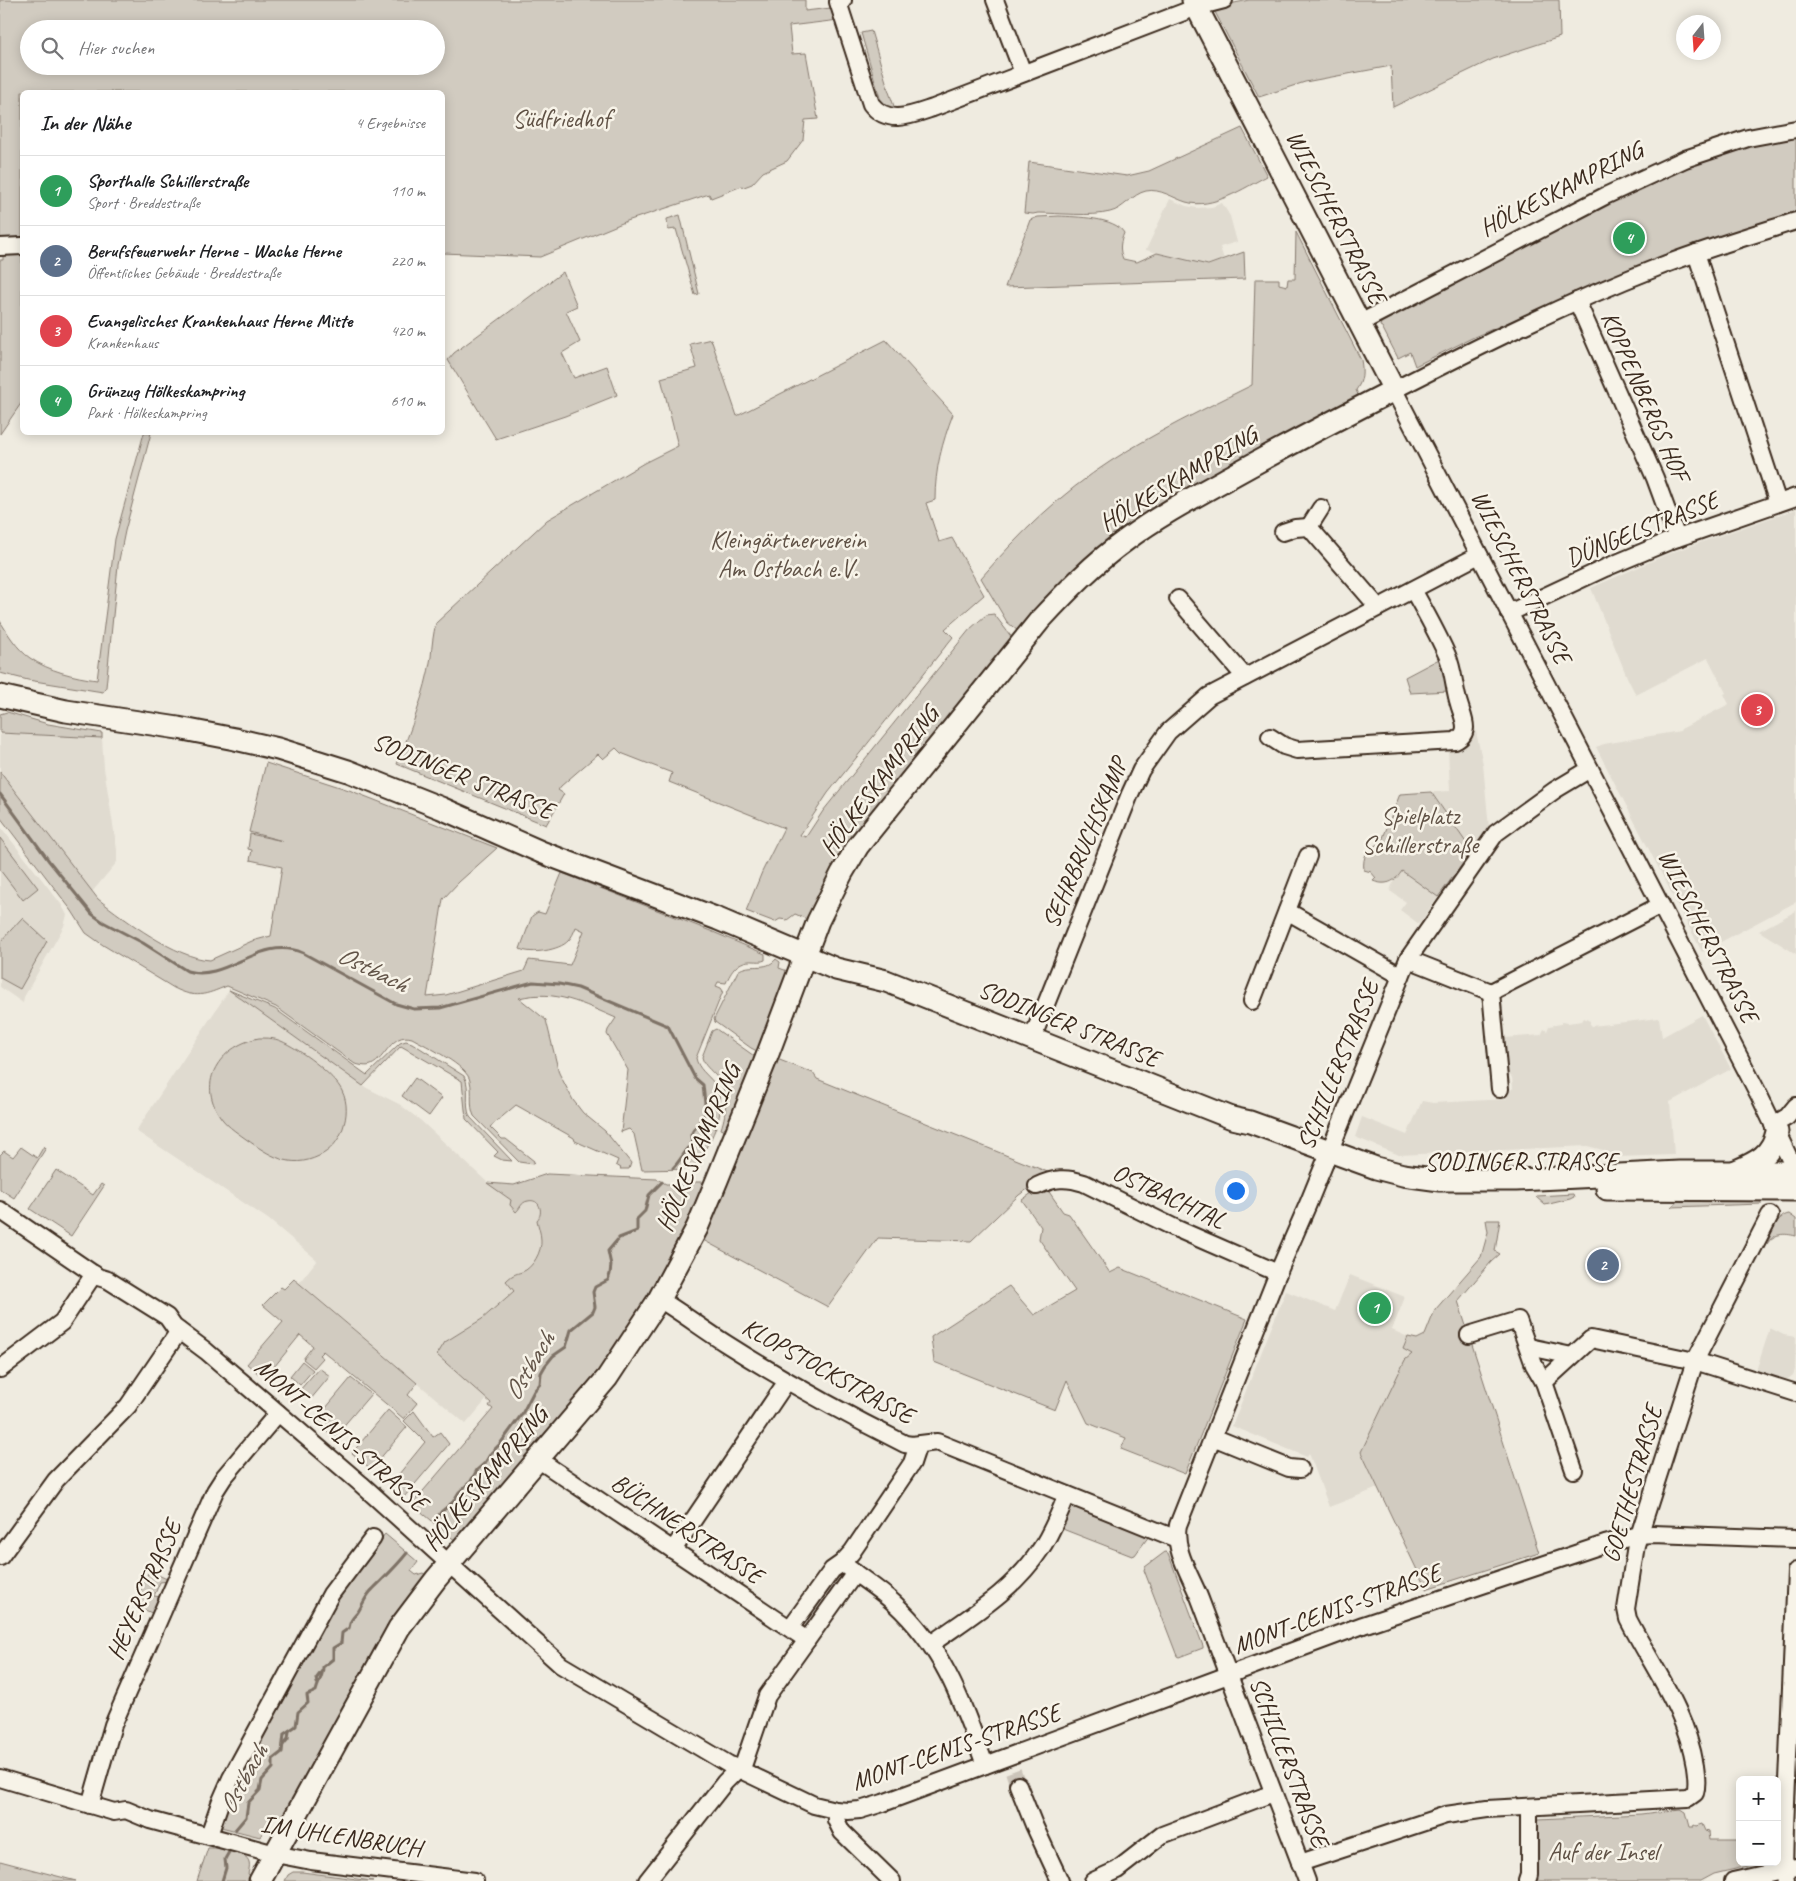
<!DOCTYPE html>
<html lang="de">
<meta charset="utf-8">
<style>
body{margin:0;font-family:Caveat,sans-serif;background:#f2f2f2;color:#202124}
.controls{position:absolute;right:15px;bottom:15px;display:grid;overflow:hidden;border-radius:8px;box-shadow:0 2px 12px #0003}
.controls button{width:45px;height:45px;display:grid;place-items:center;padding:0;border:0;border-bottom:1px solid #e0e0e0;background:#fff;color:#202124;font:25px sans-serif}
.compass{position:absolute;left:1676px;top:15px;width:45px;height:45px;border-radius:50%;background:#fff;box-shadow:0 2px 12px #0003;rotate:197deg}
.you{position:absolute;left:1235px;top:1190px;width:18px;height:18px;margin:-12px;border:4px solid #fff;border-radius:50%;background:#1a73e8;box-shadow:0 0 0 8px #1a73e833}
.badge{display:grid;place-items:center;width:32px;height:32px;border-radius:50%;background:#b45309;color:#fff;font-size:16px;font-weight:700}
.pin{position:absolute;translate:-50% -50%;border:2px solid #fff;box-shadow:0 1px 5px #0006}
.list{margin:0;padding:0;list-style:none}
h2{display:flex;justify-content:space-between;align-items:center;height:65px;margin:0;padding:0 20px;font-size:21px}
h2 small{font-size:16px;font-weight:400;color:#757577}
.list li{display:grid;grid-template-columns:32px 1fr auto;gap:15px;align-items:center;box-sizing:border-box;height:70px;padding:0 20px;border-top:1px solid #e0e0e0}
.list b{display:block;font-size:19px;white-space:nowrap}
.list p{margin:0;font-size:16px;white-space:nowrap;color:#757577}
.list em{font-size:16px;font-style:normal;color:#757577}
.icon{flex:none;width:28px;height:28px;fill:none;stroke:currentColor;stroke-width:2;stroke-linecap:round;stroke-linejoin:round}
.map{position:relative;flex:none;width:1796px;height:1881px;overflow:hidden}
.search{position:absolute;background:#fff;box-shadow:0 2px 12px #0003;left:20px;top:20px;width:425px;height:55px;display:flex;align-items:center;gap:12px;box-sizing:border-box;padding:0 18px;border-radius:28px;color:#757577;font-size:19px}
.panel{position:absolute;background:#fff;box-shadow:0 2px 12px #0003;left:20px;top:90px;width:425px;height:345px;border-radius:8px}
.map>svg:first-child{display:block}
</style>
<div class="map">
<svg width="1796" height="1881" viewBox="0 0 1796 1881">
<rect width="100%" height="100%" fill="#efebe0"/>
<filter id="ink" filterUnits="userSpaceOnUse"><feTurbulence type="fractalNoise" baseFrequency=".02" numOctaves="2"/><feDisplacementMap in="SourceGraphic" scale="10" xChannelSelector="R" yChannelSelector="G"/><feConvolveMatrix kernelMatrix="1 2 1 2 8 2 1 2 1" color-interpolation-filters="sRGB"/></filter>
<g filter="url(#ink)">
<!-- built -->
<g fill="#e0dbd0">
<polygon points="1170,199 1186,206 1197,208 1212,207 1222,203 1230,216 1237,242 1220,247 1224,259 1210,264 1201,264 1146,250"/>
<polygon points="1796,509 1796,902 1702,952 1596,747 1604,744 1680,731 1681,729 1729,704 1724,694 1726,693 1708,658 1636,695 1627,677 1591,588 1670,553"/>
<polygon points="1475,727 1483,764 1489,828 1472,851 1431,792 1450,791 1448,748 1466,741"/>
<polygon points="0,733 102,738 104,768 117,850 117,862 92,892 0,772"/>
<polygon points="0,826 61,904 67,915 64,926 24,997 23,1003 0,987"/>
<polygon points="1402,871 1438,897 1419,924 1400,910 1406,902 1390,891 1394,880"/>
<polygon points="1796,911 1796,954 1759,931"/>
<polygon points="229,990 363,1086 399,1104 420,1120 487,1182 511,1200 520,1206 526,1201 533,1201 541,1207 541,1214 537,1220 541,1239 539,1251 535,1262 523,1272 506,1282 514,1291 482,1319 445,1342 437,1355 487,1399 466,1424 299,1283 317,1260 268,1219 136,1131"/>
<polygon points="1702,1015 1731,1069 1670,1102 1674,1155 1618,1157 1603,1150 1587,1146 1399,1155 1355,1137 1362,1117 1407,1135 1422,1101 1433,1103 1506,1099 1507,1093 1513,1088 1512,1077 1508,1075 1505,1038 1541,1035 1544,1029 1547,1031 1549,1026 1561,1024 1561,1022 1568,1023 1582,1021 1584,1018 1590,1021 1590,1024 1592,1026 1659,1018 1662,1037"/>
<polygon points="1350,1275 1405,1297 1392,1330 1408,1337 1403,1349 1412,1354 1361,1452 1378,1488 1329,1507 1309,1453 1307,1457 1232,1426 1286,1291 1335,1311"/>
<polygon points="1770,1328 1784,1335 1796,1337 1795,1370 1793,1375 1788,1379 1780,1379 1756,1371"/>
</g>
<!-- green -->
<g fill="#d1cbc0" stroke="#867a6f" fill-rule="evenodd">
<path d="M0,0H805V11L831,8L834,9L839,20L789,26L792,54L806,53L818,119L805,120L803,140L787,161L763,172L752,184L744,187L742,186L711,198L709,194L627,221L540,257L443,253L442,92H22V241H0ZM29,29H436V66H29Z"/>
<polygon points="1249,0 1559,0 1560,37 1493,59 1393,107 1391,66 1305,82 1259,97 1214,10 1220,6"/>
<polygon points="871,31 889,92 895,109 887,106 880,98 861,33"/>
<path d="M1242,128L1267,176C1244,188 1212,210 1186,202C1173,198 1160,188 1146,191C1132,194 1124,209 1110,212C1091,217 1059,213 1038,213L1033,214L1024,213L1029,162L1127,176L1149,171Z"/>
<polygon points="1796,132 1796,215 1647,263 1474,337 1415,366 1410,352 1398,358 1382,327 1380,326 1382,320 1622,194 1692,162"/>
<polygon points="680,215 699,294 695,295 676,229 668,230 667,219"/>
<path d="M1059,216C1076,217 1115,217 1124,233C1120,243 1119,249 1123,259L1137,262L1157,253L1208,265L1244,252L1245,279L1005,287L1030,220L1038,217Z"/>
<path d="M1296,232L1361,360C1363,371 1363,381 1356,390L1359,397L1283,439L1018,631L1007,622L981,578C1019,534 1061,493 1111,461C1156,432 1204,409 1252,385L1255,279H1279V284L1287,286L1288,279H1295Z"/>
<polygon points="3,252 22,252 22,402 0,434 0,260 3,260"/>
<polygon points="563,272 577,306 566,311 580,342 562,353 574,378 607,366 617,395 565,416 496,439 448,360 454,353"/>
<path d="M711,339L737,416L886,340L953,414C942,443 935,469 935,500L926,503L939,542L952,538L984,595L945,629L953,637L828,793L800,835L806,837L823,811L970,629L986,615L994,614L1013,639L821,889L807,919L795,914L787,920L780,919L775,922L746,911L762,872L784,828L669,782L672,773L621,753L616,748L603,759L598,754L561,786L558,790L564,794L546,825L397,764C411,729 425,694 431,657C432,645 433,635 436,623L547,520L644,463L678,446L661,378L697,368L690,344Z"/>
<path d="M144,433H151L125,531L118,565L106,687L103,692L28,680L0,673V621C8,634 17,649 30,658C49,671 74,677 97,680L115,539Z"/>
<polygon points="1441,658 1449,691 1410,693 1405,677"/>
<polygon points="7,712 48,724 102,733 102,738 0,733 0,714"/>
<path d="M266,763L349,790L497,848L459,882L443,899L427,997L446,995L524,971L529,960L570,965L584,931L576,927C574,932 572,937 568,941C560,950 531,955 520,949L532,916L538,912L545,914L562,873L713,932L765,954V960C761,962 758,961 753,961C738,960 731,971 726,983L718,982L716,986L721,988L723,991L696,1058C698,1069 707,1074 714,1083C732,1111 708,1146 692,1169L642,1170L634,1134L629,1129L621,1132L628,1070L607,1034L608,1030L616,1018C583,1004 556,989 519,998L546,1020L559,1073L573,1100L583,1113L605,1131L631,1163L629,1169H620L621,1168L616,1165L618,1160L575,1141L574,1138L516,1105L490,1127L502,1139H506L534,1161L533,1164L519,1162L474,1116C469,1105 473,1093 470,1081C468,1066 426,1046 412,1038C391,1032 386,1059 371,1065C366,1067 360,1065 355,1064L276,1007L227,986C205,995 196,999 174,988L103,945L86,933L72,911L0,817V772L98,899C125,920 176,958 210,960L252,941L271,936L282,867L250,860L252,850L248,849L250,834L283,841L249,832Z"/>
<path d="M1431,792L1472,851L1438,897L1402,871C1395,882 1386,886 1373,881L1376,878L1371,872L1364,870C1362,856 1368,847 1381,843L1400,794Z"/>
<polygon points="0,838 38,888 23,900 0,870"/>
<polygon points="22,918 47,941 20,989 0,978 0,942"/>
<path d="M776,959L780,962L779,968L790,972L759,1052L751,1048L715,1022L714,1019L738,971C750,962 766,972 776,959Z"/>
<path d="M229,990L275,1009L367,1075L400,1043L406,1041L412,1043L464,1076C471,1088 464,1104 470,1117L512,1161L502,1160L494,1156L498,1152L466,1119L462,1081L401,1046L363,1086Z"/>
<path d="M716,1029L757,1058L728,1132L721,1129C727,1111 729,1091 716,1076C711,1070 704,1066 702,1057L712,1031Z"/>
<path d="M259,1038C267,1038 274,1038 281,1041C298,1048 335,1075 342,1091C348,1103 347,1116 343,1128C339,1141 330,1151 319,1156C290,1170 269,1155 246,1139C235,1131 225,1125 218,1113C197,1078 223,1045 259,1038Z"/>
<polygon points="777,1059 813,1073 817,1079 1060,1177 1035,1184 1019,1195 971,1241 878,1238 828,1307 703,1240 723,1195"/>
<polygon points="415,1078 442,1098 429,1116 402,1096"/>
<polygon points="44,1146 46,1148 14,1198 0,1189 0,1155 4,1151 13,1157 21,1147 37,1158"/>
<polygon points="56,1170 93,1195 101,1184 104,1186 71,1236 30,1209"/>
<path d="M547,1174L657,1179L666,1184H681L682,1182H703L705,1184L677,1252L596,1379L457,1542L412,1504L493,1409L489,1406L491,1403L437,1355L445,1342L482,1319L514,1291L506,1281C512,1275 515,1274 522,1272C533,1268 542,1251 541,1240C541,1233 538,1226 537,1220C544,1213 540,1198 528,1201C521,1202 520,1209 516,1212L510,1205L511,1200L487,1183L514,1185Z"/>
<polygon points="1045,1186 1063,1212 1069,1214 1110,1273 1120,1268 1247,1319 1185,1474 1121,1449 1126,1438 1088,1423 1067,1380 1055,1410 934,1362 931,1337 1009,1286 1034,1315 1075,1291 1039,1239 1041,1227 1022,1200 1036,1190"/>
<polygon points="1573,1194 1574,1197 1570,1199 1545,1205 1536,1197 1537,1196"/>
<polygon points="1680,1199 1762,1199 1762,1204 1671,1207"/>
<path d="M1789,1214L1796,1219V1236C1784,1233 1774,1233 1767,1244C1772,1233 1776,1216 1789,1214Z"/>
<polygon points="1486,1220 1500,1220 1495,1251 1500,1254 1491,1262 1458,1301 1539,1553 1426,1589 1361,1452 1405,1360 1412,1354 1403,1349 1408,1337 1417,1339 1425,1335 1435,1310 1481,1257 1488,1232"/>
<polygon points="294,1279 417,1383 408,1395 417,1403 404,1419 323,1351 319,1355 323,1358 314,1368 303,1359 313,1346 300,1335 270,1372 264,1368 259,1374 247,1364 283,1322 263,1305 281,1287 284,1289"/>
<polygon points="302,1361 313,1370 300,1385 290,1376"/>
<polygon points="319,1368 330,1376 310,1400 299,1391"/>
<polygon points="351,1378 371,1394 334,1437 315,1421"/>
<polygon points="388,1410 407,1427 371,1469 352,1453"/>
<polygon points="414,1411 433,1437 440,1432 449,1444 404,1497 390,1485 425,1442 404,1421"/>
<polygon points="1072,1504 1149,1536 1135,1555 1132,1556 1060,1528"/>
<polygon points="385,1534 418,1562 411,1571 416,1575 423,1573 426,1575 285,1819 273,1813 260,1837 217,1826 230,1791 331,1602"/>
<polygon points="1165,1552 1168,1553 1203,1646 1203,1648 1179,1657 1177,1656 1144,1570 1145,1567"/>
<polygon points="149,1571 167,1579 169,1581 160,1582 154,1596 161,1597 154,1614 134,1605"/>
<polygon points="841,1572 845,1576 806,1631 799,1626 835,1573"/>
<polygon points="1681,1809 1686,1812 1690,1827 1693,1827 1694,1825 1696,1826 1702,1824 1705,1831 1708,1832 1709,1840 1740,1840 1740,1862 1765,1862 1714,1874 1701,1881 1540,1881 1536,1879 1537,1822 1539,1819 1641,1814"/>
<path d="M208,1848H216L243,1855C251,1860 250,1865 248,1874L253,1877L250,1881H197Z"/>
<polygon points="0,1861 76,1881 0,1881"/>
<polygon points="293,1872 302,1872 373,1881 285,1881 288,1875"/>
</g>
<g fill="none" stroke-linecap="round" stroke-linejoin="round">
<!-- stream -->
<g stroke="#7e7266" stroke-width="3">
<path d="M0,794L49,861L92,914L103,922L143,943L187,971C227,983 260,934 303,953L396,1004L414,1009L440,1008L533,982L559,984L578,988L668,1026L695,1078L703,1085L706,1113L693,1131L691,1135L692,1144C684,1152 680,1161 673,1168"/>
<polyline points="434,1522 441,1512 453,1502 459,1492 471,1481 477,1470 485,1463 491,1453 500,1444 522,1414 534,1391 540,1384 541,1373 545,1366 553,1356 566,1347 571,1330 593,1312 595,1307 593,1292 595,1287 608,1280 610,1274 611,1265 608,1251 619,1238 637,1231 637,1219 645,1211 649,1195 662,1182"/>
<polyline points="317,1683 316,1679 322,1671"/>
<polyline points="283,1745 288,1739 289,1731"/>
<path d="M235,1830L246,1817L248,1803L260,1790L262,1780L273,1768V1759L282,1752L284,1734L296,1726L298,1712L308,1703L307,1695L316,1691C318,1682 323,1677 323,1667L333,1659V1648L341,1643L342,1633L349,1628C350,1620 353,1618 358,1612C363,1604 366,1595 373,1589C385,1577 396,1567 407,1553"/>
<polyline points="222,1881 226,1868 225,1859 229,1852"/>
</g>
<!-- minor-tunnel -->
<polyline stroke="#cbc4b9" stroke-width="16" stroke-dasharray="16 8" stroke-linecap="butt" points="1013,1771 1018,1785"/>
<defs>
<g id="minor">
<path d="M843,0L838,2L871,104C888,126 912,115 933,108L1197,7L1224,0"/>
<polyline points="995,0 1023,73"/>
<path d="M1796,221C1749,236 1701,250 1656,268C1566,303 1480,346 1394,390L1759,1095L1796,1172"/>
<polyline points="0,247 22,246"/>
<polyline points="1696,253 1778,503"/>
<polyline points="1577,301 1655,478 1677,538"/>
<polyline points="1360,323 1605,196 1685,159 1748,138 1796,129"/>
<polyline points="1321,508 1309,527 1378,607"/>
<polyline points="1283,532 1295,528 1309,527"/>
<polyline points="1178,599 1245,677"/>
<polyline points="1509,613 1605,568 1672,540 1796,497"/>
<path d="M1270,737L1284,746L1297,750L1455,741C1472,733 1463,718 1459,704C1454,689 1454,671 1447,655C1437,633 1425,611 1413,590"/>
<polyline points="1287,911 1401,976"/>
<polyline points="1408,959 1491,992 1661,905"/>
<polyline points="1491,992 1500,1089"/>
<polyline points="1252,1001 1308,856"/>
<polyline points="1032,1039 1130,794 1141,770 1168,732 1209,696 1479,555"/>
<polyline points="1773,1125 1787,1117 1796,1106"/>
<path d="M1037,1186C1054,1178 1066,1177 1084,1183L1175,1228L1278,1273"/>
<polyline points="0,1210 98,1277 108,1280 167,1317 174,1327 206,1351 361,1484 561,1665 728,1764 814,1805 835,1810 848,1811 860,1810 883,1803 1363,1625 1605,1544 1639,1535 1653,1534 1796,1539"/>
<path d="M659,1299C682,1313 703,1329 725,1343C783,1380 843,1413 905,1444L912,1445L937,1442L1177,1539"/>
<polyline points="1469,1335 1518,1320 1534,1365 1544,1382 1574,1470"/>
<polyline points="1529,1347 1572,1356"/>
<polyline points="0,1369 62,1322 94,1274"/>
<polyline points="1544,1382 1591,1339 1695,1361 1796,1393"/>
<polyline points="1213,1437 1289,1468 1300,1469"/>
<polyline points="539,1460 807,1640"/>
<polyline points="673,1550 787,1381"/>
<polyline points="0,1557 56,1480 128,1406 179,1331"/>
<path d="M842,1563C859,1577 878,1588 894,1603C945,1650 962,1702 985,1765"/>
<polyline points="790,1628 832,1570 842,1563 852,1552 912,1463 918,1445"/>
<path d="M931,1644C970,1616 1013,1591 1040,1550C1052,1533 1059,1513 1067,1495"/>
<polyline points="0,1778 114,1812 126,1810 150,1820 275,1854 311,1861 475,1881"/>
<polyline points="1018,1785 1034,1825 1060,1881"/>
<polyline points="90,1805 113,1725 215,1491 224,1477 278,1413"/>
<polyline points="835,1810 836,1820 842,1832 892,1881"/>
<polyline points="209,1835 220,1803 231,1778 331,1594 373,1538"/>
<path d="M1300,1863L1446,1815L1487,1809L1688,1798L1695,1793C1698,1784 1696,1775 1695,1766C1686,1710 1653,1668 1628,1619L1626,1609L1636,1545L1695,1361L1770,1215"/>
<polyline points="647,1881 725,1782 744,1763 767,1696 855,1573"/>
<polyline points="1093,1881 1117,1870 1162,1835 1273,1793"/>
<path d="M1307,1881L1200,1599C1191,1576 1173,1550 1178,1525L1278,1273L1308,1204L1408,959L1496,833L1555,790L1590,769"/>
<polyline points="1527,1881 1529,1875 1529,1808"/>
<polyline points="1733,1881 1796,1867"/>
<polyline points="1786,1881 1784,1870 1785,1827 1796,1571"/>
</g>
<g id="major">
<polyline points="0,696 66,711 178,728 235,739 278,749 348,771 441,808 541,852 718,919 836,969 886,981 1232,1118 1250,1122 1376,1168 1403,1175 1440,1180 1516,1180 1679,1172 1796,1172"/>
<path d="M1736,1171C1757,1162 1772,1155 1777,1132"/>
<polyline points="1607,1189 1796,1190"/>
<path d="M260,1881L399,1628L436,1579L607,1378L659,1299L697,1228L717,1180L764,1064L818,921L842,873L858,846L1040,620C1067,591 1094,563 1126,540C1158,516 1194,497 1230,477C1284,447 1339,418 1394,390L1193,0"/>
</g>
</defs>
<!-- minor casing -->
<use href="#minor" stroke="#3b2a1e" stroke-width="20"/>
<!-- major casing -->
<use href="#major" stroke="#3b2a1e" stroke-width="25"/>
<!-- minor -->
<use href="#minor" stroke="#f7f3e8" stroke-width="16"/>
<!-- major -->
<use href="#major" stroke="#f7f3e8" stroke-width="21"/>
</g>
</g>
<g text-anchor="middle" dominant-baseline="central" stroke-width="5" stroke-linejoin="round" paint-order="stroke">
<!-- park labels -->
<g font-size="25" fill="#605246" stroke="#f7f3e8">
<text x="561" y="119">Südfriedhof</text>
<text x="788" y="540">Kleingärtnerverein<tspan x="788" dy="29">Am Ostbach e.V.</tspan></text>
<text x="1420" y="816">Spielplatz<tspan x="1420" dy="29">Schillerstraße</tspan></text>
<text x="1603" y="1852">Auf der Insel</text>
</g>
<!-- street labels -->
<g font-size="25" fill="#3b2a1e" stroke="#f7f3e8">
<text transform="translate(1561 189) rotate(-27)">HÖLKESKAMPRING</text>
<text transform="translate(1336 217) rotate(63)">WIESCHERSTRASSE</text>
<text transform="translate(1645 396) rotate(66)">KOPPENBERGS HOF</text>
<text transform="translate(1178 479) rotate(-31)">HÖLKESKAMPRING</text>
<text transform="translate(1642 529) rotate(-22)">DÜNGELSTRASSE</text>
<text transform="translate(1521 577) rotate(63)">WIESCHERSTRASSE</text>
<text transform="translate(463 776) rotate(22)">SODINGER STRASSE</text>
<text transform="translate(879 781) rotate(-53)">HÖLKESKAMPRING</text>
<text transform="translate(1085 843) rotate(-67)">SEHRBRUCHSKAMP</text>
<text transform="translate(1708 936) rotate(63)">WIESCHERSTRASSE</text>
<text transform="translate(1069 1024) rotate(22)">SODINGER STRASSE</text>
<text transform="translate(1338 1065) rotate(-68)">SCHILLERSTRASSE</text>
<text transform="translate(698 1148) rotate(-67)">HÖLKESKAMPRING</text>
<text x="1521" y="1162">SODINGER STRASSE</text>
<text transform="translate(1169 1196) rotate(25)">OSTBACHTAL</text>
<text transform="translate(828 1371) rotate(29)">KLOPSTOCKSTRASSE</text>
<text transform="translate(341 1435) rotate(41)">MONT-CENIS-STRASSE</text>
<text transform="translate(485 1479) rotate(-50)">HÖLKESKAMPRING</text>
<text transform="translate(1632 1484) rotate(-74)">GOETHESTRASSE</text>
<text transform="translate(687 1529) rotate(34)">BÜCHNERSTRASSE</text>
<text transform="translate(144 1590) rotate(-66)">HEYERSTRASSE</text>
<text transform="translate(1337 1609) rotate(-20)">MONT-CENIS-STRASSE</text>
<text transform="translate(956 1747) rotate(-19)">MONT-CENIS-STRASSE</text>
<text transform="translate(1289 1762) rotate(69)">SCHILLERSTRASSE</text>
<text transform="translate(341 1836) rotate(9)">IM UHLENBRUCH</text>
</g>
<!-- water labels -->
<g font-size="26" font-style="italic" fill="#625448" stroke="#f7f3e8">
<text transform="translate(373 969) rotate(26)">Ostbach</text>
<text transform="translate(529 1366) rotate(-59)">Ostbach</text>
<text transform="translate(243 1779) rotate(-61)">Ostbach</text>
</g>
</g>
</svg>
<div class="controls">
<button>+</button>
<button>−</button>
</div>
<svg class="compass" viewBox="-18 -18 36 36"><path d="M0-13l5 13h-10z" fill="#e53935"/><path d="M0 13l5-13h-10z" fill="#757577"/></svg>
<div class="you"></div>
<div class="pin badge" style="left:1375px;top:1308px;background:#2e9e5b">1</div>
<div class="pin badge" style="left:1603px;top:1265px;background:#5c6f8a">2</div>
<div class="pin badge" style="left:1757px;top:710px;background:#e0444e">3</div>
<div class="pin badge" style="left:1629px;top:238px;background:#2e9e5b">4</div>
<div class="search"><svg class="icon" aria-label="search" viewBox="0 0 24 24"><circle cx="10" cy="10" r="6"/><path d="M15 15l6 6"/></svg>Hier suchen</div>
<section class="panel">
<h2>In der Nähe<small>4 Ergebnisse</small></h2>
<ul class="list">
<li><span class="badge" style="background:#2e9e5b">1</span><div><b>Sporthalle Schillerstraße</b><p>Sport · Breddestraße</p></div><em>110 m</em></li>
<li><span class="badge" style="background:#5c6f8a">2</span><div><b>Berufsfeuerwehr Herne - Wache Herne</b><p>Öffentliches Gebäude · Breddestraße</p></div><em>220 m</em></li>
<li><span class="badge" style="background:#e0444e">3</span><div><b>Evangelisches Krankenhaus Herne Mitte</b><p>Krankenhaus</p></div><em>420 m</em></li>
<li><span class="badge" style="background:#2e9e5b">4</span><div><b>Grünzug Hölkeskampring</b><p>Park · Hölkeskampring</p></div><em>610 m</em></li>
</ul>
</section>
</div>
